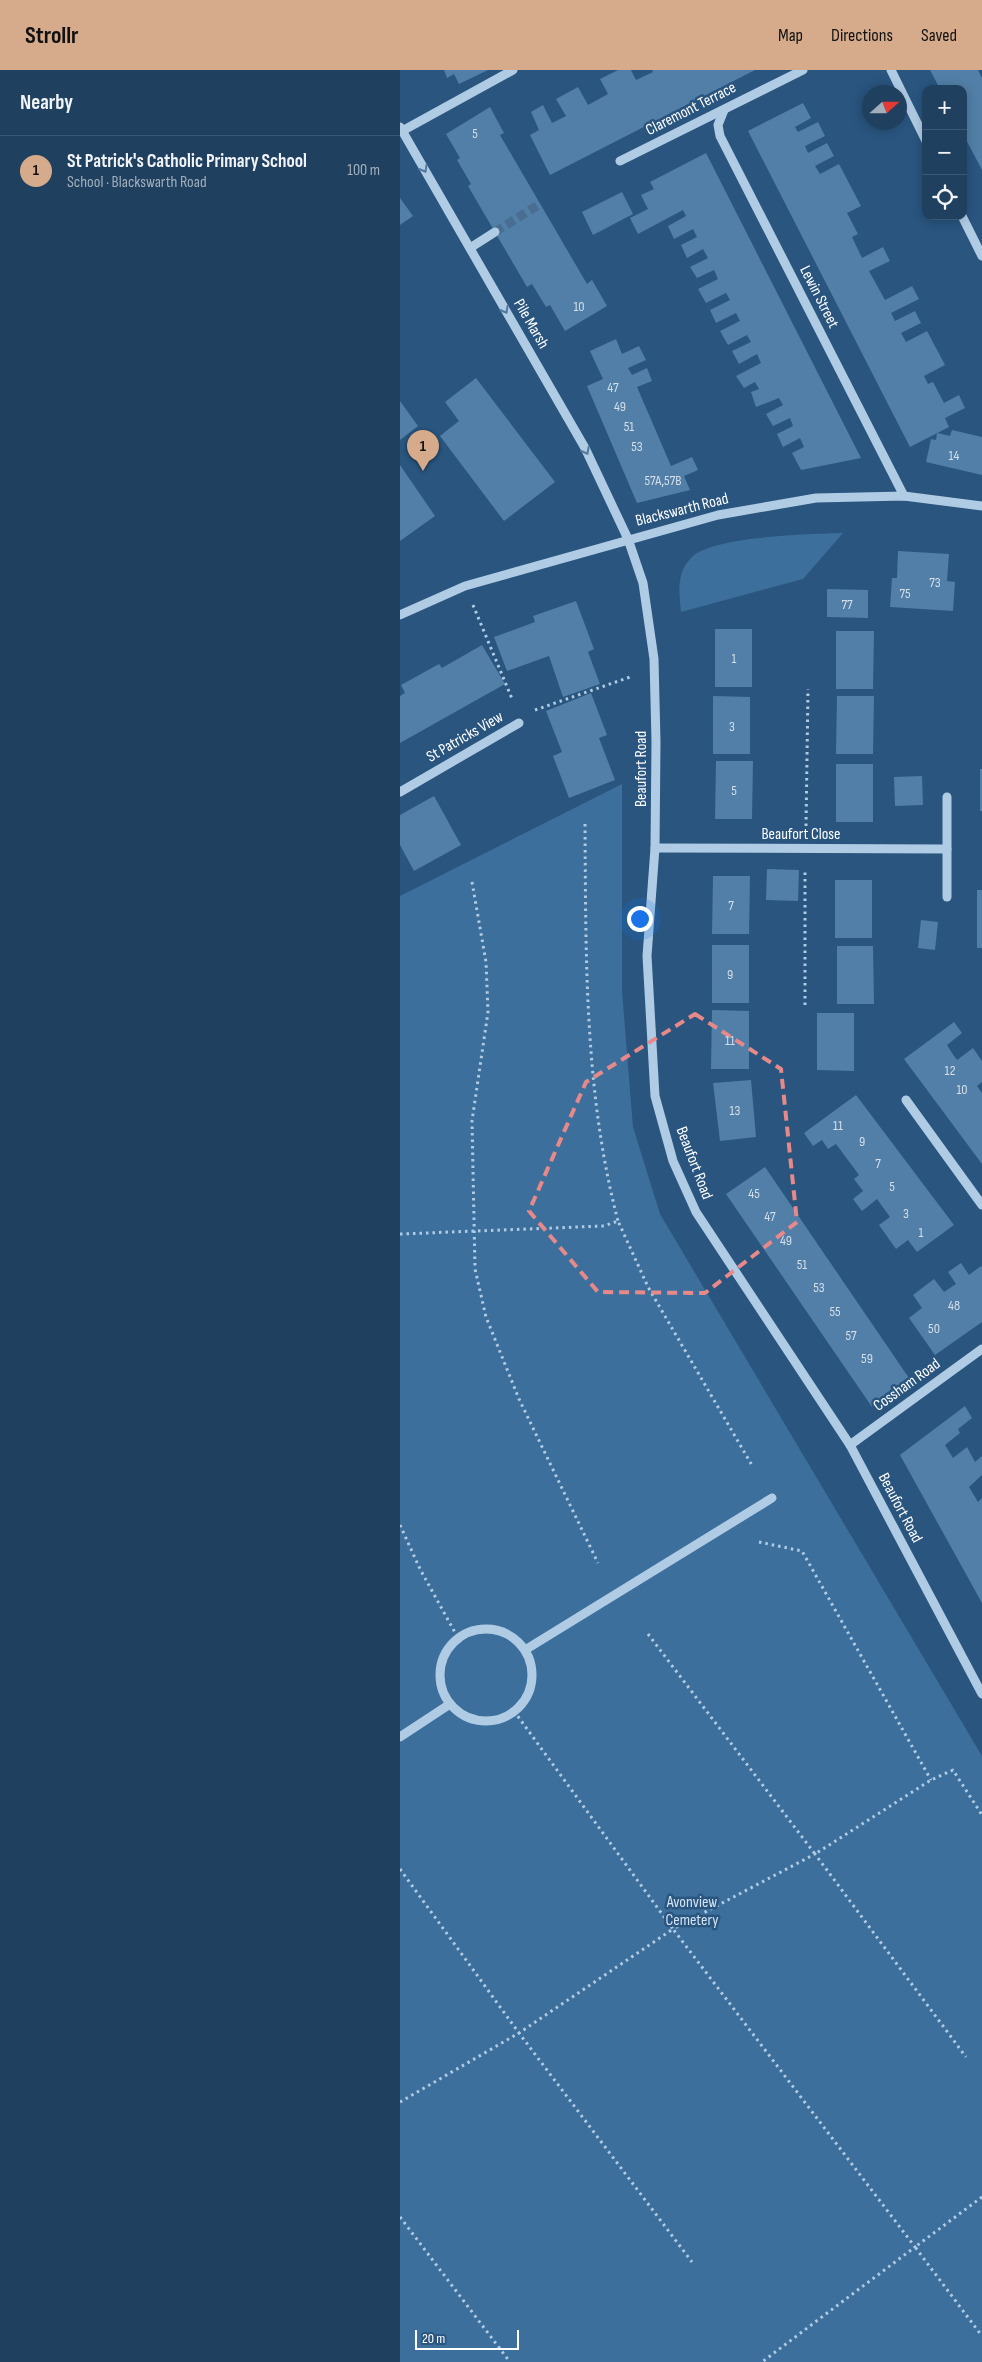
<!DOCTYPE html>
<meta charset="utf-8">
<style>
body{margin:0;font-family:"Sofia Sans Condensed",sans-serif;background:#274765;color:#f1f3f6}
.controls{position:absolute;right:15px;top:15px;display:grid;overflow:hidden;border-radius:10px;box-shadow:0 2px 12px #0003}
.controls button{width:45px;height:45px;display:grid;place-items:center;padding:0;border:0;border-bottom:1px solid #3c5974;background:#1f405f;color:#f1f3f6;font:25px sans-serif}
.compass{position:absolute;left:462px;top:15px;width:45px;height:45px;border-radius:50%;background:#1f405f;box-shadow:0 2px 12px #0003;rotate:69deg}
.scale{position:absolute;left:15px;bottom:12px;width:104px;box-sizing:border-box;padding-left:5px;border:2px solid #fff;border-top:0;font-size:14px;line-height:18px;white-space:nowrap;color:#fff;-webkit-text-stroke:4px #29557f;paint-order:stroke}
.you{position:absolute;left:239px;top:848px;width:18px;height:18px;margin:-12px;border:4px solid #fff;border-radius:50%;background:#1a73e8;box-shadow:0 0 0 8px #1a73e833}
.badge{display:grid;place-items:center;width:32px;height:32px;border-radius:50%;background:#d6ab8b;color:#111;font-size:16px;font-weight:700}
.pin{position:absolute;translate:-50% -41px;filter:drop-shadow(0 1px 2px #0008)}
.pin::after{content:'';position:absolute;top:26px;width:18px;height:15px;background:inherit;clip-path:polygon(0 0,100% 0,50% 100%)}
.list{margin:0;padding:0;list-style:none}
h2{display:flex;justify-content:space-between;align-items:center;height:65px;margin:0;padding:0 20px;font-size:21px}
h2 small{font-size:16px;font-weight:400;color:#a1afbd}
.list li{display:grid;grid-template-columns:32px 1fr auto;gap:15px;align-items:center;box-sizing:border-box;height:70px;padding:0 20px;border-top:1px solid #3c5974}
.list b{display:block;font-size:19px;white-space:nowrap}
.list p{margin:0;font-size:16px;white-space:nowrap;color:#a1afbd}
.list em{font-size:16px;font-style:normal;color:#a1afbd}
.icon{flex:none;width:28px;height:28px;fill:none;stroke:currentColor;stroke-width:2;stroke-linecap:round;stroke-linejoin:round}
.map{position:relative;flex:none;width:582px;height:2292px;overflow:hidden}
header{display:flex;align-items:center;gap:30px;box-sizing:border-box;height:70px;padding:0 25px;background:#d6ab8b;color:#111}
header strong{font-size:24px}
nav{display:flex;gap:28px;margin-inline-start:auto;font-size:18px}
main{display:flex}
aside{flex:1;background:#1f405f}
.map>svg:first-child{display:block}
</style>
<header>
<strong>Strollr</strong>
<nav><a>Map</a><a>Directions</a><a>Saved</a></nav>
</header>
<main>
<aside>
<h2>Nearby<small></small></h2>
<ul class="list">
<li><span class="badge">1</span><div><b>St Patrick's Catholic Primary School</b><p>School · Blackswarth Road</p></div><em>100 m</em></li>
</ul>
</aside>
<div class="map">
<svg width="582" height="2292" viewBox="0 0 582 2292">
<rect width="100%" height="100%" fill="#29557f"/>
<!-- green -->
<g fill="#3d6f9c">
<path d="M443,463L403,509L281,542C279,522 276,502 292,487C314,466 411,464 443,463Z"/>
<polygon points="222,714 222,921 233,1057 260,1144 582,1686 582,2292 0,2292 0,826"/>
</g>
<!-- building -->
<g fill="#527fa7">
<polygon points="44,0 88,0 59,14 54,4 47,8"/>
<polygon points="218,0 231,0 236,10 253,2 252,0 355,0 150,105 130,65 139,60 131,42 143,35 152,53 166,46 156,29 178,17 188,35 208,24 200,9"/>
<polygon points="530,0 578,0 582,8 582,100 563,64 563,19 540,19"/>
<polygon points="403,33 411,48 395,57 398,62 418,52 425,66 405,76 408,83 427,73 434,86 415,96 420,104 439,94 461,136 447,143 458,164 452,167 462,188 483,177 490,191 469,201 485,230 512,216 519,229 491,243 495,251 515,241 521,253 501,263 506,272 527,261 545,295 524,306 528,314 533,312 544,333 559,325 565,338 545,348 549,357 510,377 348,61"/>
<polygon points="90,37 104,63 100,65 187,214 192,210 207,236 165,261 150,235 146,237 132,214 127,217 68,116 71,114 57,90 60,88 46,64"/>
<polygon points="306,83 338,146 461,388 401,400 392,383 404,377 400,368 383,377 377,364 393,356 390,348 373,356 366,344 383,335 379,328 356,337 351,322 359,319 355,312 344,318 336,306 361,293 357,284 339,294 332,281 351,272 347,265 328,275 320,261 340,251 336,243 316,253 310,240 330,230 326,223 306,233 298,219 318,209 314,200 297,208 290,197 308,188 303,179 287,188 281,175 297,167 293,159 274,169 268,156 286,146 283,140 238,164 230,148 248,139 241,125 254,119 250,112"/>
<polygon points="222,122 233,144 193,165 182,142"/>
<polygon points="0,128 13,146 0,155"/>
<polygon points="216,269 222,284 239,276 246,290 228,298 232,305 247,298 252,311 237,317 271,396 292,387 298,400 284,406 290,420 237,433 187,316 203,309 190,281"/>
<polygon points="76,308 155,412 104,451 40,366 59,351 45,332"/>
<polygon points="0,331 18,356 0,370"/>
<polygon points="552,360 582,367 582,405 526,392 531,369 536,370 537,363 550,366"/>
<polygon points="0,395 35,446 0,471"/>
<polygon points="498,481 549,484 547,511 555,512 553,541 490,537 492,508 497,508"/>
<polygon points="427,519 468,520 468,548 427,547"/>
<polygon points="176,531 194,579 188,582 200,614 163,627 149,586 107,601 94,567 135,552 133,546"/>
<rect x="315" y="559" width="37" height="58"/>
<polygon points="436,561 474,561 473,619 436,619"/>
<polygon points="82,575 105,614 0,673 0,626 5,623 1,615 39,594 42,598"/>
<polygon points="191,623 207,665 199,668 215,710 169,728 153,686 162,682 146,641"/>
<polygon points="313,626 350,627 350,684 313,684"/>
<polygon points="437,626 474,626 473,684 436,684"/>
<polygon points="316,691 353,691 352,749 315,749"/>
<rect x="436" y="694" width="37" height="58"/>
<rect x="580" y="699" width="2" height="42"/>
<polygon points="522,706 523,735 495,736 494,707"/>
<polygon points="34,726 61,775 14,801 0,775 0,745"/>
<polygon points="367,799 399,800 398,831 366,830"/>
<polygon points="313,806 350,806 349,864 312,864"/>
<rect x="435" y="810" width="37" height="58"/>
<rect x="577" y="820" width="5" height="58"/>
<polygon points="521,850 538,852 535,880 518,878"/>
<rect x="312" y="875" width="37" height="58"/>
<polygon points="437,876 473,876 474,934 437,934"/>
<polygon points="312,940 349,941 349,999 311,999"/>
<polygon points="417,943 454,943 454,1001 417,1000"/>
<polygon points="554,952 562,963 547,975 552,983 557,990 573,978 582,991 582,1012 577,1016 582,1023 582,1094 504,989"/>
<polygon points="351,1010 356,1067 320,1071 313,1013"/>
<polygon points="456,1025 554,1155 517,1182 508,1170 496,1179 479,1155 490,1147 477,1129 462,1141 453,1129 463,1121 454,1109 459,1105 436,1074 428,1079 422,1070 413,1076 404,1063"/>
<polygon points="365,1097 511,1311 472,1337 326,1124"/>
<polygon points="561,1193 569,1205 581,1196 582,1198 582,1252 535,1285 509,1248 522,1238 513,1225 534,1209 544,1222 556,1214 548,1202"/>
<polygon points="565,1336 572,1348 558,1359 560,1363 545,1375 553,1388 567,1377 575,1392 582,1386 582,1405 569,1417 578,1432 582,1428 582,1533 500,1385"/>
</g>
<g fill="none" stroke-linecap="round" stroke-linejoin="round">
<!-- minor-tunnel -->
<polyline stroke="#496e92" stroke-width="9" stroke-dasharray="9 4.5" stroke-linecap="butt" points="95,162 140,134"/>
<!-- path -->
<g stroke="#b0cce5" stroke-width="3" stroke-dasharray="2.5 4" stroke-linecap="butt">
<polyline points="73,535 113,631"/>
<polyline points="135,640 233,606"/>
<path d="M185,754C186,886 184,1022 218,1151"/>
<polyline points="406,756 408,619"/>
<polyline points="72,812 86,892 88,942 72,1051 75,1199 86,1247 119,1329 198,1493"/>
<polyline points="405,935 405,800"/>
<polyline points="0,1164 204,1156 218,1151 248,1217 353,1397"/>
<polyline points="0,1455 20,1499 58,1568"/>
<polyline points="359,1472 402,1481 531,1710"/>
<polyline points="248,1564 415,1784 531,1710 553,1700 582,1745"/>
<polyline points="114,1641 273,1859 415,1784 566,1987"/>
<polyline points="0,1799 119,1963 292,2192"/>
<polyline points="0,2032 119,1963 273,1859 515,2177 362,2292"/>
<polyline points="582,2127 515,2177 582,2266"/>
<polyline points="0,2147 110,2292"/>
</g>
<!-- minor -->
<g stroke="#b0cce5" stroke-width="9">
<polyline points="491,0 526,71"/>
<polyline points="324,40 318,55 320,66 504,426"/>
<polyline points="0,57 185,378 228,469 243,513 254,589 256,672 255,778 247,886 255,1026 273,1091 296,1142 450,1375 582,1624"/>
<polyline points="2,61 113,0"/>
<polyline points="220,91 403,0"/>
<polyline points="562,146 582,186"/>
<polyline points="70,178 95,162"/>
<polyline points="0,545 65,516 318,445 416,428 504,426 582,436"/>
<polyline points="0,722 119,653"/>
<polyline points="255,778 547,779"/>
<polyline points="547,827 547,727"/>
<polyline points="506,1030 582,1135"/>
<polyline points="450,1375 582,1279"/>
<circle cx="86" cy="1605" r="46"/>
<polyline points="125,1580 372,1428"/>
<polyline points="0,1667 50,1634"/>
</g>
</g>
<!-- one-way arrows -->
<defs><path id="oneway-chevron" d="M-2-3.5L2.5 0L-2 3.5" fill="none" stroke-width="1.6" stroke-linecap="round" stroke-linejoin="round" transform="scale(1.25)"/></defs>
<g stroke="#52799e">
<use href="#oneway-chevron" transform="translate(24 99) rotate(60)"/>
<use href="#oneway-chevron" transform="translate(105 240) rotate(60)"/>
<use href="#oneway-chevron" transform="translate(186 381) rotate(62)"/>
</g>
<!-- marked area -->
<path fill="none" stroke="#e88989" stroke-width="4" stroke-dasharray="10 6" stroke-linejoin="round" d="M295,944L381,999L397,1152L305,1223L198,1222L129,1141L186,1012Z"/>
<g text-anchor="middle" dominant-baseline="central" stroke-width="5" stroke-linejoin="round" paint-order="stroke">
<!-- number labels -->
<g font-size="14" fill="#d4dfe9">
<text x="75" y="63">5</text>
<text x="179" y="236">10</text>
<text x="213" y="317">47</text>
<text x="220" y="336">49</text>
<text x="229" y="356">51</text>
<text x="237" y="376">53</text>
<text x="554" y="385">14</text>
<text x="263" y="410">57A,57B</text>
<text x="535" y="512">73</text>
<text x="505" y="523">75</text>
<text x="447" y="534">77</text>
<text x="334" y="588">1</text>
<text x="332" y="656">3</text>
<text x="334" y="720">5</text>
<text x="331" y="835">7</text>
<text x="330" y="904">9</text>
<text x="330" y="970">11</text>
<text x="550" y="1000">12</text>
<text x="562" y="1019">10</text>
<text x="335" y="1040">13</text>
<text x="438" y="1055">11</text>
<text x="462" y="1071">9</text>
<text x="478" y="1093">7</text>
<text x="492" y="1116">5</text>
<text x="354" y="1123">45</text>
<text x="506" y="1143">3</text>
<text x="370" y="1146">47</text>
<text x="521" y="1162">1</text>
<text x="386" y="1170">49</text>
<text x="402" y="1194">51</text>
<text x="419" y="1217">53</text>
<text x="554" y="1235">48</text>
<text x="435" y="1241">55</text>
<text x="534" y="1258">50</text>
<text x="451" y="1265">57</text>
<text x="467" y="1288">59</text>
</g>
<!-- street labels -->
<g font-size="16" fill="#fff" stroke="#29557f">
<text transform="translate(291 39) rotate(-27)">Claremont Terrace</text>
<text transform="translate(419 227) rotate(63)">Lewin Street</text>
<text transform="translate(131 254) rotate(60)">Pile Marsh</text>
<text transform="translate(282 440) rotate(-14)">Blackswarth Road</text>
<text transform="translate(65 667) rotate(-30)">St Patricks View</text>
<text transform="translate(241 699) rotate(-90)">Beaufort Road</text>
<text x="401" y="764">Beaufort Close</text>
<text transform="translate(294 1093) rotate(69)">Beaufort Road</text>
<text transform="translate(507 1315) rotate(-36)">Cossham Road</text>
<text transform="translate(500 1438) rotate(62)">Beaufort Road</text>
</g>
<!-- park labels -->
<g font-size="16" fill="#d2e4f4" stroke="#29557f">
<text x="292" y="1832">Avonview<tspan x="292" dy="18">Cemetery</tspan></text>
</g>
</g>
</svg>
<div class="controls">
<button>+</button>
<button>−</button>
<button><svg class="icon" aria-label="locate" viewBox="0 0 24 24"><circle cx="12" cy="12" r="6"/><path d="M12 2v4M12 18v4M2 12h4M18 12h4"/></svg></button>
</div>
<svg class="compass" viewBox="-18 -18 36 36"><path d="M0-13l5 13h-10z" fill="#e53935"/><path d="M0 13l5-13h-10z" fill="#a1afbd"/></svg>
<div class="scale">20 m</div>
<div class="you"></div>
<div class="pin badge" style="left:23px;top:401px">1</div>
</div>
</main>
